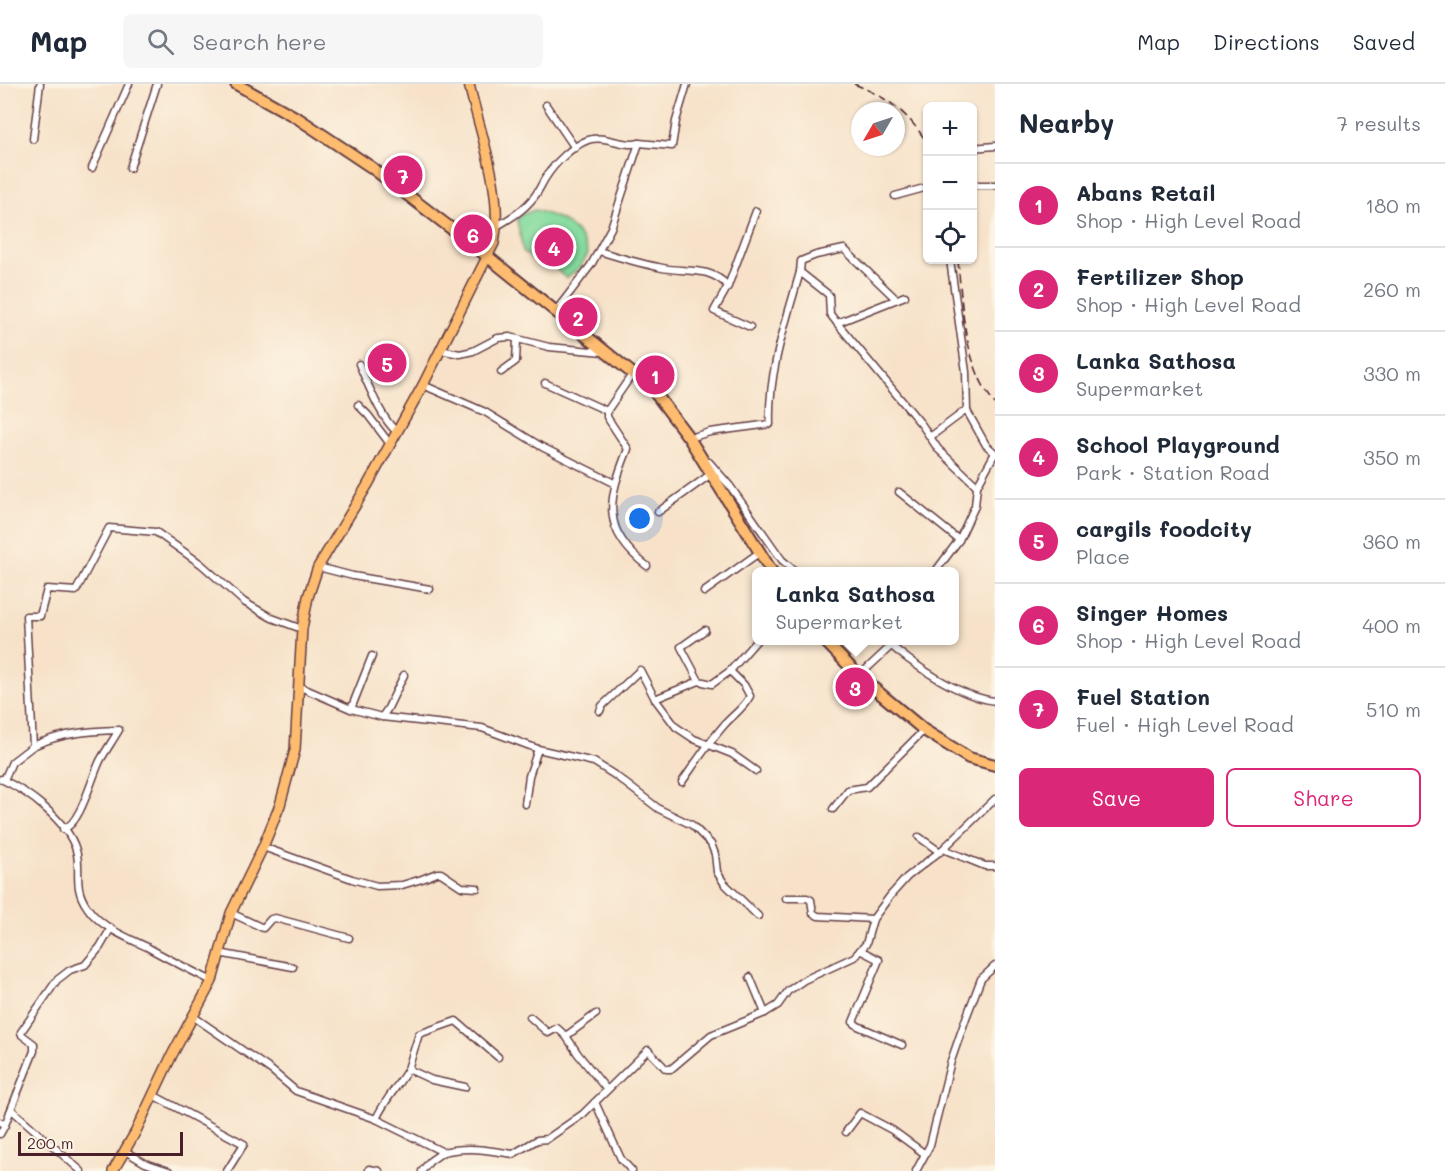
<!DOCTYPE html>
<meta charset="utf-8">
<style>
body{margin:0;font-family:Mali,sans-serif;background:#f6f6f7;color:#1f2937}
.controls{position:absolute;right:18px;top:18px;display:grid;overflow:hidden;border-radius:9px;box-shadow:0 2px 4px #0004}
.controls button{width:54px;height:54px;display:grid;place-items:center;padding:0;border:0;border-bottom:2px solid #e0e1e3;background:#fff;color:#1f2937;font:30px sans-serif}
.compass{position:absolute;left:851px;top:18px;width:54px;height:54px;border-radius:50%;background:#fff;box-shadow:0 2px 4px #0004;rotate:231deg}
.scale{position:absolute;left:18px;bottom:15px;width:165px;box-sizing:border-box;padding-left:6px;border:3px solid #4a1f2b;border-top:0;font-size:16px;line-height:21px;white-space:nowrap;color:#4a1f2b;-webkit-text-stroke:4px #fcf5e5;paint-order:stroke}
.you{position:absolute;left:640px;top:435px;width:21px;height:21px;margin:-15px;border:4px solid #fff;border-radius:50%;background:#1a73e8;box-shadow:0 0 0 9px #1a73e833}
.badge{display:grid;place-items:center;width:39px;height:39px;border-radius:50%;background:#db2777;color:#fff;font-size:20px;font-weight:700}
.pin{position:absolute;translate:-50% -50%;border:3px solid #fff;box-shadow:0 2px 6px #0006}
.popup{position:absolute;left:752px;top:483px;width:207px;height:78px;box-sizing:border-box;display:grid;place-content:center;border-radius:9px;background:#fff;filter:drop-shadow(0 2px 4px #0005);font-size:20px;white-space:nowrap;color:#747a83}
.popup b{font-size:22px;color:#1f2937}
.popup::after{content:'';position:absolute;left:50%;top:100%;margin-left:-12px;border:12px solid transparent;border-top-color:#fff}
.list{margin:0;padding:0;list-style:none}
h2{display:flex;justify-content:space-between;align-items:center;height:78px;margin:0;padding:0 24px;font-size:26px}
h2 small{font-size:20px;font-weight:400;color:#747a83}
.list li{display:grid;grid-template-columns:39px 1fr auto;gap:18px;align-items:center;box-sizing:border-box;height:84px;padding:0 24px;border-top:2px solid #e0e1e3}
.list b{display:block;font-size:22px;white-space:nowrap}
.list p{margin:0;font-size:20px;white-space:nowrap;color:#747a83}
.list em{font-size:20px;font-style:normal;color:#747a83}
.actions{display:flex;gap:12px;padding:18px 24px}
.actions a{flex:1;padding:14px 0;border:2px solid #db2777;border-radius:9px;text-align:center;font-size:21px;color:#db2777}
.actions .main{background:#db2777;color:#fff}
.icon{flex:none;width:33px;height:33px;fill:none;stroke:currentColor;stroke-width:2;stroke-linecap:round;stroke-linejoin:round}
.map{position:relative;flex:none;width:995px;height:1087px;overflow:hidden}
header{display:flex;align-items:center;gap:36px;box-sizing:border-box;height:84px;padding:0 30px;background:#fff;border-bottom:2px solid #e0e1e3}
header strong{font-size:28px}
nav{display:flex;gap:33px;margin-inline-start:auto;font-size:21px}
.search{width:420px;height:54px;background:#f6f6f7;display:flex;align-items:center;gap:15px;box-sizing:border-box;padding:0 21px;border-radius:9px;color:#747a83;font-size:22px}
main{display:flex}
aside{flex:1;background:#fff}
.map>svg:first-child{display:block}
</style>
<header>
<strong>Map</strong>
<div class="search"><svg class="icon" aria-label="search" viewBox="0 0 24 24"><circle cx="10" cy="10" r="6"/><path d="M15 15l6 6"/></svg>Search here</div>
<nav><a>Map</a><a>Directions</a><a>Saved</a></nav>
</header>
<main>
<div class="map">
<svg width="995" height="1087" viewBox="0 0 995 1087">
<rect width="100%" height="100%" fill="#fcf5e5"/>
<filter id="ink" filterUnits="userSpaceOnUse"><feTurbulence type="fractalNoise" baseFrequency=".0167" numOctaves="2"/><feDisplacementMap in="SourceGraphic" scale="12" xChannelSelector="R" yChannelSelector="G"/><feConvolveMatrix kernelMatrix="1 2 1 2 8 2 1 2 1" color-interpolation-filters="sRGB"/></filter>
<filter id="wash" filterUnits="userSpaceOnUse"><feTurbulence type="fractalNoise" baseFrequency=".008" numOctaves="4" result="noise"/><feDisplacementMap in="SourceGraphic" scale="24" xChannelSelector="R" yChannelSelector="G"/><feGaussianBlur stdDeviation="1.35" result="paint"/><feColorMatrix in="noise" values="0 0 0 0 0 0 0 0 0 0 0 0 0 0 0 0 0 1.4 0 .05"/><feComposite in="paint" operator="in"/></filter>
<g filter="url(#wash)">
<rect width="100%" height="100%" fill="#f7e2c9"/>
<!-- green -->
<path fill="#84db9f" stroke="#677d65" stroke-width="1.5" d="M535,126C560,133 581,143 588,170L580,183L566,194L550,180L533,176L523,167L517,136L523,130Z"/>
</g>
<g filter="url(#ink)">
<g fill="none" stroke-linecap="round" stroke-linejoin="round">
<defs>
<g id="minor">
<polyline points="546,21 575,64"/>
<polyline points="33,55 40,0"/>
<polyline points="972,64 995,62"/>
<polyline points="92,84 129,0"/>
<polyline points="130,84 157,0"/>
<polyline points="972,101 995,101"/>
<polyline points="895,112 928,103"/>
<path d="M497,142C511,134 524,126 534,113C539,107 542,99 546,93C555,79 572,62 588,56C606,50 623,64 639,59"/>
<path d="M599,167C618,173 638,179 658,183C684,190 707,180 728,202"/>
<polyline points="950,176 966,288 967,327"/>
<polyline points="800,188 801,177 816,171 844,165 896,215"/>
<polyline points="555,228 591,181 611,144 639,59 672,62 676,37 687,0"/>
<polyline points="837,239 905,212"/>
<polyline points="750,243 714,227 728,202 756,127"/>
<polyline points="440,266 460,270 473,267 498,254 510,253 549,263 603,268"/>
<path d="M359,280C368,300 381,335 397,348"/>
<polyline points="501,288 516,277 517,256"/>
<path d="M633,289L607,327V333L628,365C608,415 600,446 647,482"/>
<polyline points="545,299 607,327"/>
<polyline points="423,301 485,328 542,363 614,399"/>
<polyline points="358,321 368,331 390,360"/>
<polyline points="930,353 965,327 967,327 986,361 995,369 977,402 975,422 959,456 935,488"/>
<path d="M689,354L710,348L770,340C768,287 786,238 800,188L829,211L830,230L837,239L922,341L938,365L977,402"/>
<polyline points="709,378 730,402 782,476 796,488"/>
<polyline points="899,408 959,456"/>
<polyline points="658,428 711,390"/>
<polyline points="318,483 353,492 430,505"/>
<polyline points="704,508 760,468"/>
<polyline points="705,546 681,563 699,597 712,600 730,587 757,556"/>
<path d="M885,556C911,580 960,613 995,617"/>
<polyline points="859,592 891,562 894,556"/>
<polyline points="298,602 351,625 382,633 482,644 538,665 594,678 616,692 659,725 692,741 711,760 715,770 717,788 724,799 758,832"/>
<polyline points="655,615 676,643 694,655 732,670 756,687"/>
<polyline points="351,625 372,572"/>
<polyline points="600,627 602,622 640,586 655,615 699,597"/>
<polyline points="382,633 388,624 404,591"/>
<path d="M33,662C61,649 88,647 119,646C113,656 107,665 101,675C92,691 81,741 63,745"/>
<path d="M1,695C27,707 67,736 76,766C82,786 72,802 87,823C100,843 126,853 147,863C168,875 190,886 212,897"/>
<polyline points="4,696 12,678 33,662 26,532 40,532 47,505 76,507 109,444 156,448 201,480 244,518 272,534 302,545"/>
<path d="M682,698C696,678 709,658 725,640C734,630 744,624 750,612L744,601L730,587"/>
<polyline points="525,720 529,692 538,665"/>
<polyline points="833,725 848,706 867,703 924,646"/>
<polyline points="919,753 940,768"/>
<polyline points="263,763 352,795 377,802 402,801 422,795 437,789 441,789 462,803 477,804"/>
<polyline points="943,765 985,782 995,782"/>
<polyline points="786,814 807,814 811,816 813,829 818,832 873,835"/>
<polyline points="231,829 263,844 271,835 275,834 349,854"/>
<polyline points="860,866 879,876 853,938 858,942 902,961"/>
<polyline points="219,869 293,883"/>
<polyline points="750,893 765,929"/>
<polyline points="194,933 271,986 296,1007 376,1035 443,1068 430,1077 422,1087"/>
<polyline points="530,933 548,949 557,944 566,952 578,970 607,1006"/>
<polyline points="566,952 596,930"/>
<polyline points="408,985 419,950 456,937 498,973"/>
<polyline points="153,1011 244,1060 227,1087"/>
<polyline points="595,1018 621,1075 632,1087"/>
<polyline points="10,1028 34,967 34,960 22,951 21,948 57,896 70,886 85,881 100,863 111,844"/>
<path d="M376,1035C384,1017 398,1002 408,985L432,996L465,1003"/>
<polyline points="0,1038 5,1041 10,1028 13,1027 81,1087"/>
<polyline points="846,1048 860,1029 892,1046 925,1070"/>
<polyline points="0,1050 5,1041"/>
<polyline points="125,1067 145,1079 169,1087"/>
<path d="M443,1068C467,1062 489,1066 513,1070L537,1056L547,1055L583,1030L648,966L666,985H671L711,951L765,929L778,921L788,907L804,896L854,873L866,860L873,835L890,812L907,793L943,765L995,715"/>
<polyline points="369,1087 369,1085 379,1087"/>
<polyline points="916,1087 930,1061 951,977 966,934 981,895 995,882"/>
</g>
<path id="primary" d="M113,1087L135,1049L172,971L212,897L231,829L263,763L280,721L295,666L302,545L308,513L318,483L367,402L423,301L494,159C504,109 480,50 469,0"/>
<g id="trunk">
<polyline points="236,0 299,35 371,83 487,172 653,306 689,354 772,488"/>
<polyline points="824,556 859,592 924,646 969,674 995,681"/>
</g>
</defs>
<!-- minor casing -->
<use href="#minor" stroke="#643c43" stroke-width="9"/>
<!-- primary casing -->
<use href="#primary" stroke="#643c43" stroke-width="12"/>
<!-- trunk casing -->
<use href="#trunk" stroke="#643c43" stroke-width="14"/>
<!-- minor -->
<use href="#minor" stroke="#fff" stroke-width="6"/>
<!-- primary -->
<use href="#primary" stroke="#fdbc70" stroke-width="9"/>
<!-- trunk -->
<use href="#trunk" stroke="#fdbc70" stroke-width="10"/>
<!-- rail -->
<g stroke="#4a1f2b" stroke-width="1.5" stroke-dasharray="9 4.5" stroke-linecap="butt">
<path d="M854,0C889,14 907,28 928,60"/>
<path d="M958,176C962,225 964,279 995,320"/>
</g>
</g>
</g>
</svg>
<div class="controls">
<button>+</button>
<button>−</button>
<button><svg class="icon" aria-label="locate" viewBox="0 0 24 24"><circle cx="12" cy="12" r="6"/><path d="M12 2v4M12 18v4M2 12h4M18 12h4"/></svg></button>
</div>
<svg class="compass" viewBox="-18 -18 36 36"><path d="M0-13l5 13h-10z" fill="#e53935"/><path d="M0 13l5-13h-10z" fill="#747a83"/></svg>
<div class="scale">200 m</div>
<div class="you"></div>
<div class="pin badge" style="left:655px;top:291px">1</div>
<div class="pin badge" style="left:578px;top:233px">2</div>
<div class="pin badge" style="left:855px;top:603px">3</div>
<div class="popup"><b>Lanka Sathosa</b>Supermarket</div>
<div class="pin badge" style="left:554px;top:163px">4</div>
<div class="pin badge" style="left:387px;top:279px">5</div>
<div class="pin badge" style="left:473px;top:150px">6</div>
<div class="pin badge" style="left:403px;top:91px">7</div>
</div>
<aside>
<h2>Nearby<small>7 results</small></h2>
<ul class="list">
<li><span class="badge">1</span><div><b>Abans Retail</b><p>Shop · High Level Road</p></div><em>180 m</em></li>
<li><span class="badge">2</span><div><b>Fertilizer Shop</b><p>Shop · High Level Road</p></div><em>260 m</em></li>
<li><span class="badge">3</span><div><b>Lanka Sathosa</b><p>Supermarket</p></div><em>330 m</em></li>
<li><span class="badge">4</span><div><b>School Playground</b><p>Park · Station Road</p></div><em>350 m</em></li>
<li><span class="badge">5</span><div><b>cargils foodcity</b><p>Place</p></div><em>360 m</em></li>
<li><span class="badge">6</span><div><b>Singer Homes</b><p>Shop · High Level Road</p></div><em>400 m</em></li>
<li><span class="badge">7</span><div><b>Fuel Station</b><p>Fuel · High Level Road</p></div><em>510 m</em></li>
</ul>
<div class="actions"><a class="main">Save</a><a>Share</a></div>
</aside>
</main>
